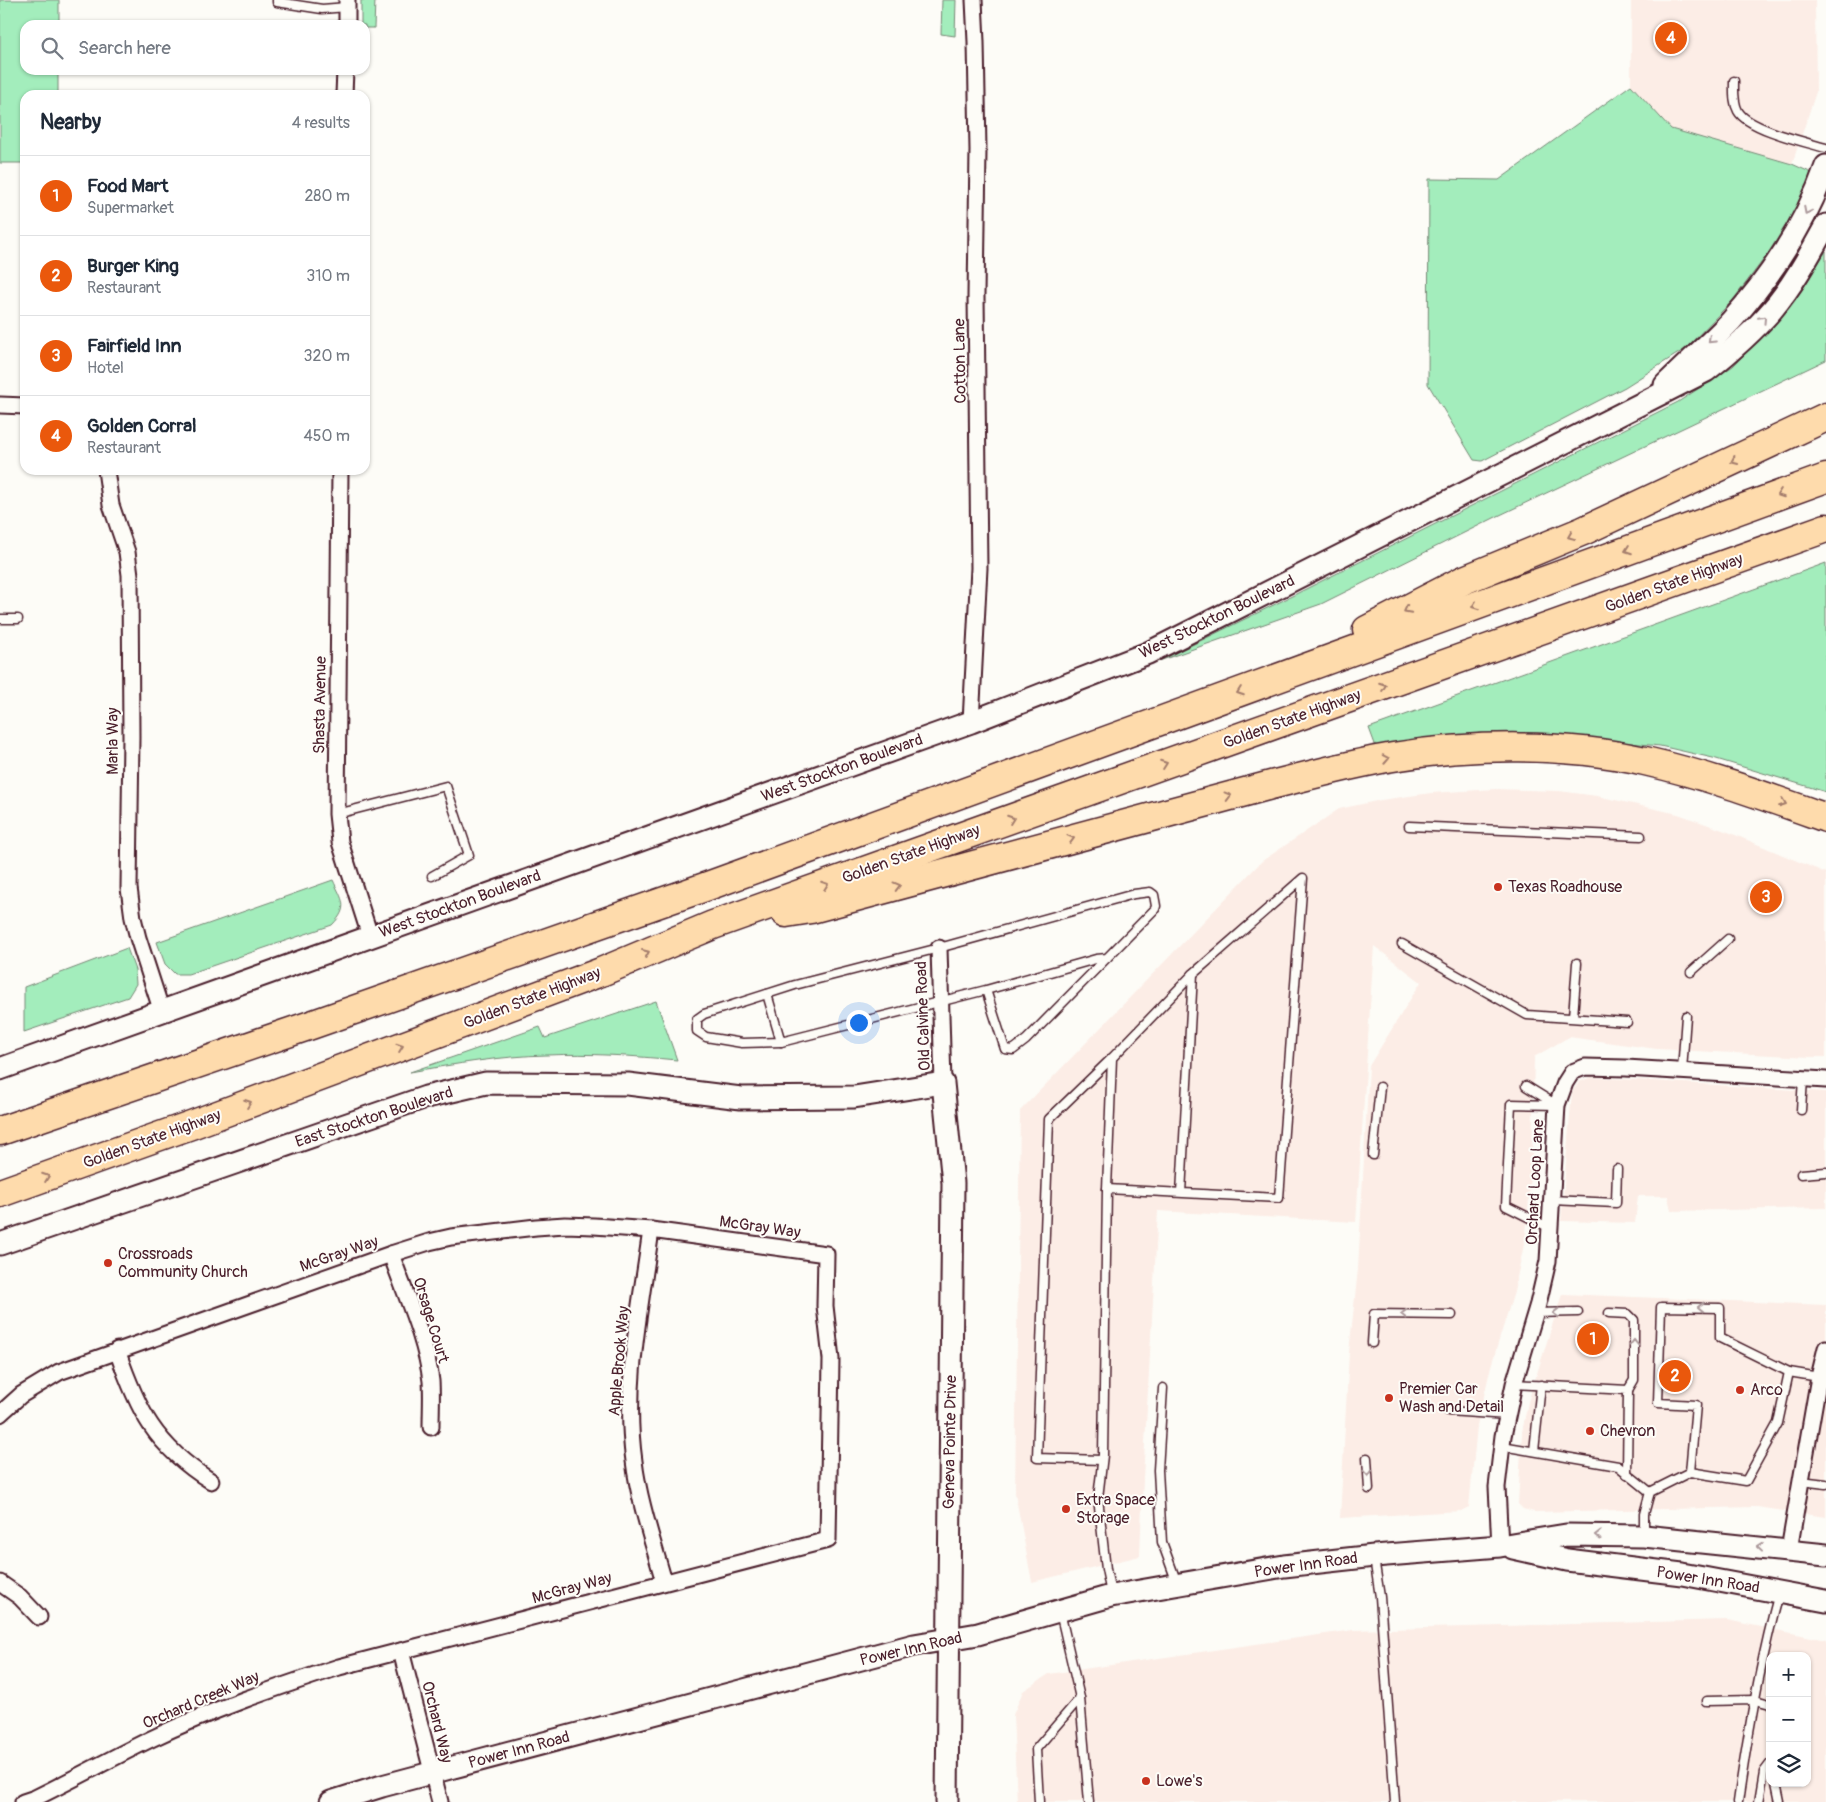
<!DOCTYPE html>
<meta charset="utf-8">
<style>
body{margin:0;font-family:Pangolin,sans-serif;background:#f2f2f3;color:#1f2937}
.controls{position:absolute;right:15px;bottom:15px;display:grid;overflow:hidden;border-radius:10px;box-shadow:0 1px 4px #0004}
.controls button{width:45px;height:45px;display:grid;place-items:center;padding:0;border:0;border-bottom:1px solid #e0e1e3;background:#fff;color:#1f2937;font:25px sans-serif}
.you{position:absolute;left:858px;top:1022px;width:18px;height:18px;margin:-12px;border:4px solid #fff;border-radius:50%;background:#1a73e8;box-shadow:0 0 0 8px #1a73e833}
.badge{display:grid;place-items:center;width:32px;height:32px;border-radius:50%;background:#ea580c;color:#fff;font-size:16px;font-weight:700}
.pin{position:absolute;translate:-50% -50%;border:2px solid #fff;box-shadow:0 1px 5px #0006}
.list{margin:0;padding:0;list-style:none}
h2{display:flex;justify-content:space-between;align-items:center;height:65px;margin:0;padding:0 20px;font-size:21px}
h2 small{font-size:16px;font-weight:400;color:#747a83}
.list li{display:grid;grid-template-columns:32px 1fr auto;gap:15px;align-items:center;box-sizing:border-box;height:80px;padding:0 20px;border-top:1px solid #e0e1e3}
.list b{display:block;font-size:19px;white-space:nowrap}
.list p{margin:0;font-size:16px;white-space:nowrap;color:#747a83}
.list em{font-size:16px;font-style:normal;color:#747a83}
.icon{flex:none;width:28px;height:28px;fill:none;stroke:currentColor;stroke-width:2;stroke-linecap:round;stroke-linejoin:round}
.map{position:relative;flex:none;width:1826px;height:1802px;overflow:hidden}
.search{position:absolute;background:#fff;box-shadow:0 1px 4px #0004;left:20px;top:20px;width:350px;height:55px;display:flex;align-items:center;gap:12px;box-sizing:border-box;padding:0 18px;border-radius:15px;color:#747a83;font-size:19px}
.panel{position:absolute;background:#fff;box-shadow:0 1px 4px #0004;left:20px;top:90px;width:350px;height:385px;border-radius:15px}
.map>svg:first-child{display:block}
</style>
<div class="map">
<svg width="1826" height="1802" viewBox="0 0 1826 1802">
<rect width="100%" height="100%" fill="#fdfcf7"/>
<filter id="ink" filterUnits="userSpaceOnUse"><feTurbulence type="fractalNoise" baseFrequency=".02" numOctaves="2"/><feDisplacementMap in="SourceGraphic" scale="10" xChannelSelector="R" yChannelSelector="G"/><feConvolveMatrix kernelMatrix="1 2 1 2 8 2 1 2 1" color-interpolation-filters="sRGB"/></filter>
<g filter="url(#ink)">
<!-- built -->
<g fill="#fcede6" fill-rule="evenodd">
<polygon points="1631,0 1815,0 1816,92 1792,164 1671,129 1631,85"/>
<polygon points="1496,789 1559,791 1597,796 1678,814 1728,832 1826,873 1826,1057 1810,1057 1657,1049 1569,1037 1534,1057 1532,1161 1526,1235 1514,1292 1491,1366 1477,1426 1469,1507 1461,1511 1340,1518 1349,1352 1358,1269 1369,1066 1421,982 1374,946 1356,1222 1158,1211 1143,1479 1140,1556 1032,1582 1015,1493 1020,1111 1262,861 1339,809 1381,800 1431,793"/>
<polygon points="1591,1077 1826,1092 1826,1208 1671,1211 1668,1196 1638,1196 1635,1223 1561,1221 1572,1092 1579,1082"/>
<polygon points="1562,1294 1826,1305 1826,1517 1757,1507 1534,1512 1523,1509 1518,1504 1522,1432 1528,1402"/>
<path d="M1727,1620L1826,1640V1802H1017L1013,1715L1023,1691L1049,1674L1353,1630ZM1770,1656H1807V1783H1770Z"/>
</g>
<!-- green -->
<g fill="#a3edbc" stroke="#768674">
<polygon points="0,0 59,0 59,25 25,25 25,70 58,70 58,95 25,95 25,163 0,163"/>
<polygon points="361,0 375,0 374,28 365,28 365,25 361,25"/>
<polygon points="942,0 956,0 955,36 941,34"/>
<polygon points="1631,85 1671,129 1792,164 1812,173 1794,212 1767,255 1733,300 1685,349 1625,387 1482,461 1474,460 1428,384 1429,179 1499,180"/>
<polygon points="1826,251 1826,360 1498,516 1321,604 1159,661 1292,596 1678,402 1733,366 1769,330 1802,290"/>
<polygon points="1826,563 1826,792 1713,758 1660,746 1589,739 1376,747 1369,728"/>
<path d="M333,880C342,900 350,907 332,925L188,974H175L165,964L157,942Z"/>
<polygon points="127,948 135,970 136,984 128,997 24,1032 24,987"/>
<path d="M656,1001L677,1060C633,1056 591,1053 547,1055C501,1056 456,1064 410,1072L540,1027L545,1038Z"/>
</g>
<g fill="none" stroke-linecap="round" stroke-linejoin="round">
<defs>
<g id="lane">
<polyline points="277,0 277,2 322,9 347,7"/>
<path d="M1734,81C1734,91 1733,102 1738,111C1748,129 1805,142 1826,148"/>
<polyline points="0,619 18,619"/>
<polyline points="337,814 446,786 469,855 432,876"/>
<polyline points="1409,826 1641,836"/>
<polyline points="1402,944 1527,1015 1627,1022"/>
<polyline points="1691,972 1728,939"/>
<path d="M986,990L781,1042L742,1043L706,1037L697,1031V1019L704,1014L795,985L939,948L1134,894L1150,892L1154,895L1156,906L1155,909C1112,953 1069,996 1026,1040L1013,1050L1005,1049L986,990L1096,959L1107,958"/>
<polyline points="767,994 781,1042"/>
<polyline points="1573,1017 1577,963"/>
<polyline points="1682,1071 1686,1016"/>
<polyline points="1526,1086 1555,1104"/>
<polyline points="1801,1110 1803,1079"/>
<polyline points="1373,1155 1380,1087"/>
<polyline points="1801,1174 1826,1172"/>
<polyline points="1107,1189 1112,1058 1193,974"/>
<polyline points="1552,1200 1616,1203 1617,1169"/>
<polyline points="1550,1228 1506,1206 1511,1104 1557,1105"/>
<polyline points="1535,1313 1578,1312"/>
<polyline points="1609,1313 1628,1314 1634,1320 1634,1380 1628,1390"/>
<polyline points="1372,1343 1374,1314 1452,1315"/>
<polyline points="1514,1384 1628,1390 1627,1474"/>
<polyline points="1163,1388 1158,1470 1162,1542 1177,1583"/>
<polyline points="1448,1411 1507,1415"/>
<polyline points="1502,1446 1618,1466 1650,1492"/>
<polyline points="1534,1451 1541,1385"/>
<polyline points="1367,1458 1369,1489"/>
<polyline points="1102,1460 1037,1458 1049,1119 1112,1058"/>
<polyline points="1690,1472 1696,1405 1658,1403 1661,1307 1720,1308 1720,1338 1789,1372"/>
<polyline points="1801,1481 1826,1484"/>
<polyline points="1644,1534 1644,1514 1650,1492 1690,1472 1746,1481 1778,1423 1789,1372 1819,1377"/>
<polyline points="1374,1558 1380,1597 1395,1802"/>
<polyline points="1111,1594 1106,1569 1098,1498 1103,1455 1107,1189 1279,1198 1303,878 1193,974 1181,1193"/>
<polyline points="1060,1612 1080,1698 1089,1802"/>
<polyline points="1707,1701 1755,1700 1770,1704"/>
<polyline points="1776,1783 1780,1802"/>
<polyline points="1039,1802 1036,1749 1080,1698"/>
<path d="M1738,1802C1748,1732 1760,1662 1779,1593"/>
<polyline points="1759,1802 1764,1772 1770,1764"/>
</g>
<g id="street">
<polyline points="347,25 347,0"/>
<polyline points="344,95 345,70"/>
<polyline points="0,405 25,406"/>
<polyline points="106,470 111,505 127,552 130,575 131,737 129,888 133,918 138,938 162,1012"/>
<polyline points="340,470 337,814 340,842 370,936"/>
<polyline points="971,722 979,568 976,296 978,150 976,42 974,0"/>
<polyline points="939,948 943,1083"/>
<path d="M651,1230C641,1306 623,1384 634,1461C639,1502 653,1542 664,1582"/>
<path d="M391,1254C405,1294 426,1339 431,1381C432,1396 431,1412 431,1427"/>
<path d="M117,1350C138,1411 155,1446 211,1481"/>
<path d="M0,1414L21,1395L59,1372L391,1254L429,1242L451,1237L536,1227L565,1225L594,1226L651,1230L826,1254L825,1306L831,1359L828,1540L339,1667C275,1688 211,1710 151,1739C112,1758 74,1779 35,1798L23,1802"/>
<polyline points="1500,1546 1497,1487 1503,1436 1514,1384 1538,1304 1548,1261 1557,1105 1565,1083 1572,1072 1585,1067 1626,1068 1826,1080"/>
<polyline points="1789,1550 1819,1377 1826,1348"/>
<polyline points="0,1583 20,1597 39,1617"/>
<polyline points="401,1651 440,1802"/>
</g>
<g id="secondary">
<path d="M1665,385C1687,363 1710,343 1731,321C1772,275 1806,224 1826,166"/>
<path d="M0,1069L971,722L1148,653L1706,371C1730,352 1752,333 1772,310C1794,284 1810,254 1826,225"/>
<polyline points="0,1244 426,1097 486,1083 628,1084 741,1098 854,1097 943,1083 953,1183 947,1802"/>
<polyline points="1513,1548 1567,1560 1682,1574 1826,1601"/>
<polyline points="331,1802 382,1786 914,1645 978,1634 1111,1596 1284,1566 1374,1556 1500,1546 1566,1535 1644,1536 1826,1555"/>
</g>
<g id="highway">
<polyline points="1367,630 1464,580 1583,531 1826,417"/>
<path d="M786,913L811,909L1271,785C1311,775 1351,764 1393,757C1473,744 1566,743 1645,761C1707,775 1767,797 1826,818"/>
<polyline points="0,1131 311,1025 705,887 1826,478"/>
<polyline points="0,1193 191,1125 601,972 713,925 1826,528"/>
</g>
</defs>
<!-- lane casing -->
<use href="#lane" stroke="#4a1f2b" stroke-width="11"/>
<!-- street casing -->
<use href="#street" stroke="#4a1f2b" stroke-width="19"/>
<!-- secondary casing -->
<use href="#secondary" stroke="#4a1f2b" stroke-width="25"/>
<!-- highway casing -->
<use href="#highway" stroke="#4a1f2b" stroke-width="31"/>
<!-- lane -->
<use href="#lane" stroke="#fdfcf7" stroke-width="8"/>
<!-- street -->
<use href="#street" stroke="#fdfcf7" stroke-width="15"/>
<!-- secondary -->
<use href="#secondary" stroke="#fdfcf7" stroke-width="21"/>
<!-- highway -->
<use href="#highway" stroke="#fedbac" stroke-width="28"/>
</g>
<!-- one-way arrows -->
<defs><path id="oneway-chevron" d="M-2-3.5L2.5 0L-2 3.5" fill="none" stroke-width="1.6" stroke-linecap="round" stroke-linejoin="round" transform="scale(1.25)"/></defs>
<g stroke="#ac999b">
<use href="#oneway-chevron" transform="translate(1807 211) rotate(117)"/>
<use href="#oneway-chevron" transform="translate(1763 319) rotate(-47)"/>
<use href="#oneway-chevron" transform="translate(1711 340) rotate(136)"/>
<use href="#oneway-chevron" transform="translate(1701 1307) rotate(-179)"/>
<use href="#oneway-chevron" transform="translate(1556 1313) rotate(180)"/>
<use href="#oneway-chevron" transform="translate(1404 1314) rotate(-179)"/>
<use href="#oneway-chevron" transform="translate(1634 1343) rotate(-90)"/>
<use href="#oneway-chevron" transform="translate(1368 1473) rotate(86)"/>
<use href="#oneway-chevron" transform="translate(1598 1535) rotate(-179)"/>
<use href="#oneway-chevron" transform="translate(1760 1547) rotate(-174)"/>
</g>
<g stroke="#a47d6c">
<use href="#oneway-chevron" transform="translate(1734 461) rotate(155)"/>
<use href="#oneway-chevron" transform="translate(1780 494) rotate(160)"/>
<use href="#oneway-chevron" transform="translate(1571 536) rotate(158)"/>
<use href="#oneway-chevron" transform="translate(1628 550) rotate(160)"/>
<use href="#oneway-chevron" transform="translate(1475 606) rotate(160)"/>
<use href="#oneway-chevron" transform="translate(1407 610) rotate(153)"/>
<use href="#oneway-chevron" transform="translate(1383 686) rotate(-20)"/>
<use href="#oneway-chevron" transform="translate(1240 692) rotate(160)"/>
<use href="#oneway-chevron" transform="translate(1386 759) rotate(-11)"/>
<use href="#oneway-chevron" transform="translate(1164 764) rotate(-20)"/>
<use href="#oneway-chevron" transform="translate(1228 796) rotate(-15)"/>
<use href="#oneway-chevron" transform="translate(1783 803) rotate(20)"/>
<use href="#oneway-chevron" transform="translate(1011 819) rotate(-20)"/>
<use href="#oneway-chevron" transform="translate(1071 839) rotate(-15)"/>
<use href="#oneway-chevron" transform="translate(825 885) rotate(-20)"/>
<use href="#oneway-chevron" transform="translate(897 886) rotate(-15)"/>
<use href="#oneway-chevron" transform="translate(646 953) rotate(-23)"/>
<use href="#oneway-chevron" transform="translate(400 1047) rotate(-20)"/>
<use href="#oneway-chevron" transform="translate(248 1103) rotate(-20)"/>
<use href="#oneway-chevron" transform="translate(46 1177) rotate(-20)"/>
</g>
</g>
<!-- markers -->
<g fill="#c8321e" stroke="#fdfcf7" stroke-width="2">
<circle cx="1498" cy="887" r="5"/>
<circle cx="108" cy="1263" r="5"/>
<circle cx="1740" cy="1390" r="5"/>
<circle cx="1389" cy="1398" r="5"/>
<circle cx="1590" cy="1431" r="5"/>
<circle cx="1066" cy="1509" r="5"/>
<circle cx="1146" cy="1781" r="5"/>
</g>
<g text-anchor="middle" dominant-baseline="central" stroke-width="4" stroke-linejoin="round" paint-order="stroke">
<!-- street labels -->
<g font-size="16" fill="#4a1f2b" stroke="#fdfcf7">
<text transform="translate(960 361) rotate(-91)">Cotton Lane</text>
<text transform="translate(1674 583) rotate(-20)">Golden State Highway</text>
<text transform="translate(1217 617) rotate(-26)">West Stockton Boulevard</text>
<text transform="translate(320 705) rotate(-89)">Shasta Avenue</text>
<text transform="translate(1292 719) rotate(-20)">Golden State Highway</text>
<text transform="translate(113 741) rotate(-90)">Marla Way</text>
<text transform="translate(842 768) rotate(-20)">West Stockton Boulevard</text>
<text transform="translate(911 854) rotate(-20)">Golden State Highway</text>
<text transform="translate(460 904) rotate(-20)">West Stockton Boulevard</text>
<text transform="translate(532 998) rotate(-21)">Golden State Highway</text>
<text transform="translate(923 1016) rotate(-92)">Old Calvine Road</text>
<text transform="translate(374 1117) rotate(-18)">East Stockton Boulevard</text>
<text transform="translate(152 1139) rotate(-20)">Golden State Highway</text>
<text transform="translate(1535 1182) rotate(-87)">Orchard Loop Lane</text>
<text transform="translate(760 1227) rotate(8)">McGray Way</text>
<text transform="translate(339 1254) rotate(-19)">McGray Way</text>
<text transform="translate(431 1320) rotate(73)">Orsage Court</text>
<text transform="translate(619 1361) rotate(-85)">Apple Brook Way</text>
<text transform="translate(950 1442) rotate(-89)">Geneva Pointe Drive</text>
<text transform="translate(1306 1565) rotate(-8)">Power Inn Road</text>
<text transform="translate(1708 1580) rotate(9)">Power Inn Road</text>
<text transform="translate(572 1588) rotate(-15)">McGray Way</text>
<text transform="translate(911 1649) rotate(-13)">Power Inn Road</text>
<text transform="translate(201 1700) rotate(-23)">Orchard Creek Way</text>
<text transform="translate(437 1722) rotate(76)">Orchard Way</text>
<text transform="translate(519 1750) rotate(-15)">Power Inn Road</text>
</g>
<!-- poi labels -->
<g font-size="16" fill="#4a1f2b" stroke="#fdfcf7" text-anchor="start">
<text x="1508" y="887">Texas Roadhouse</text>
<text x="118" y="1254">Crossroads<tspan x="118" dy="18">Community Church</tspan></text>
<text x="1399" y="1389">Premier Car<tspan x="1399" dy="18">Wash and Detail</tspan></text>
<text x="1750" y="1390">Arco</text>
<text x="1600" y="1431">Chevron</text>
<text x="1076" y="1500">Extra Space<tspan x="1076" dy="18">Storage</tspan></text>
<text x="1156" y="1781">Lowe's</text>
</g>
</g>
</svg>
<div class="controls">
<button>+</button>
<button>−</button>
<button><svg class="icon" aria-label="layers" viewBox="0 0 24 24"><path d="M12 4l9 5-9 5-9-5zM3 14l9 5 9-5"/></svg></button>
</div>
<div class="you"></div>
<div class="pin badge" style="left:1593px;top:1339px">1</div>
<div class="pin badge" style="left:1675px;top:1376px">2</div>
<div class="pin badge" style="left:1766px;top:897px">3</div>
<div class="pin badge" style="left:1671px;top:38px">4</div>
<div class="search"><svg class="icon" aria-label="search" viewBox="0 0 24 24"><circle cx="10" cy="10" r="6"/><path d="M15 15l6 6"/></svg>Search here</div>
<section class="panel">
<h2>Nearby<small>4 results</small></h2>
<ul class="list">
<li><span class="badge">1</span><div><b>Food Mart</b><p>Supermarket</p></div><em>280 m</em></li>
<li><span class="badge">2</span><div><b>Burger King</b><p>Restaurant</p></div><em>310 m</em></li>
<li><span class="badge">3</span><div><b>Fairfield Inn</b><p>Hotel</p></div><em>320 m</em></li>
<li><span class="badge">4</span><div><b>Golden Corral</b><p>Restaurant</p></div><em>450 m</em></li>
</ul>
</section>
</div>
